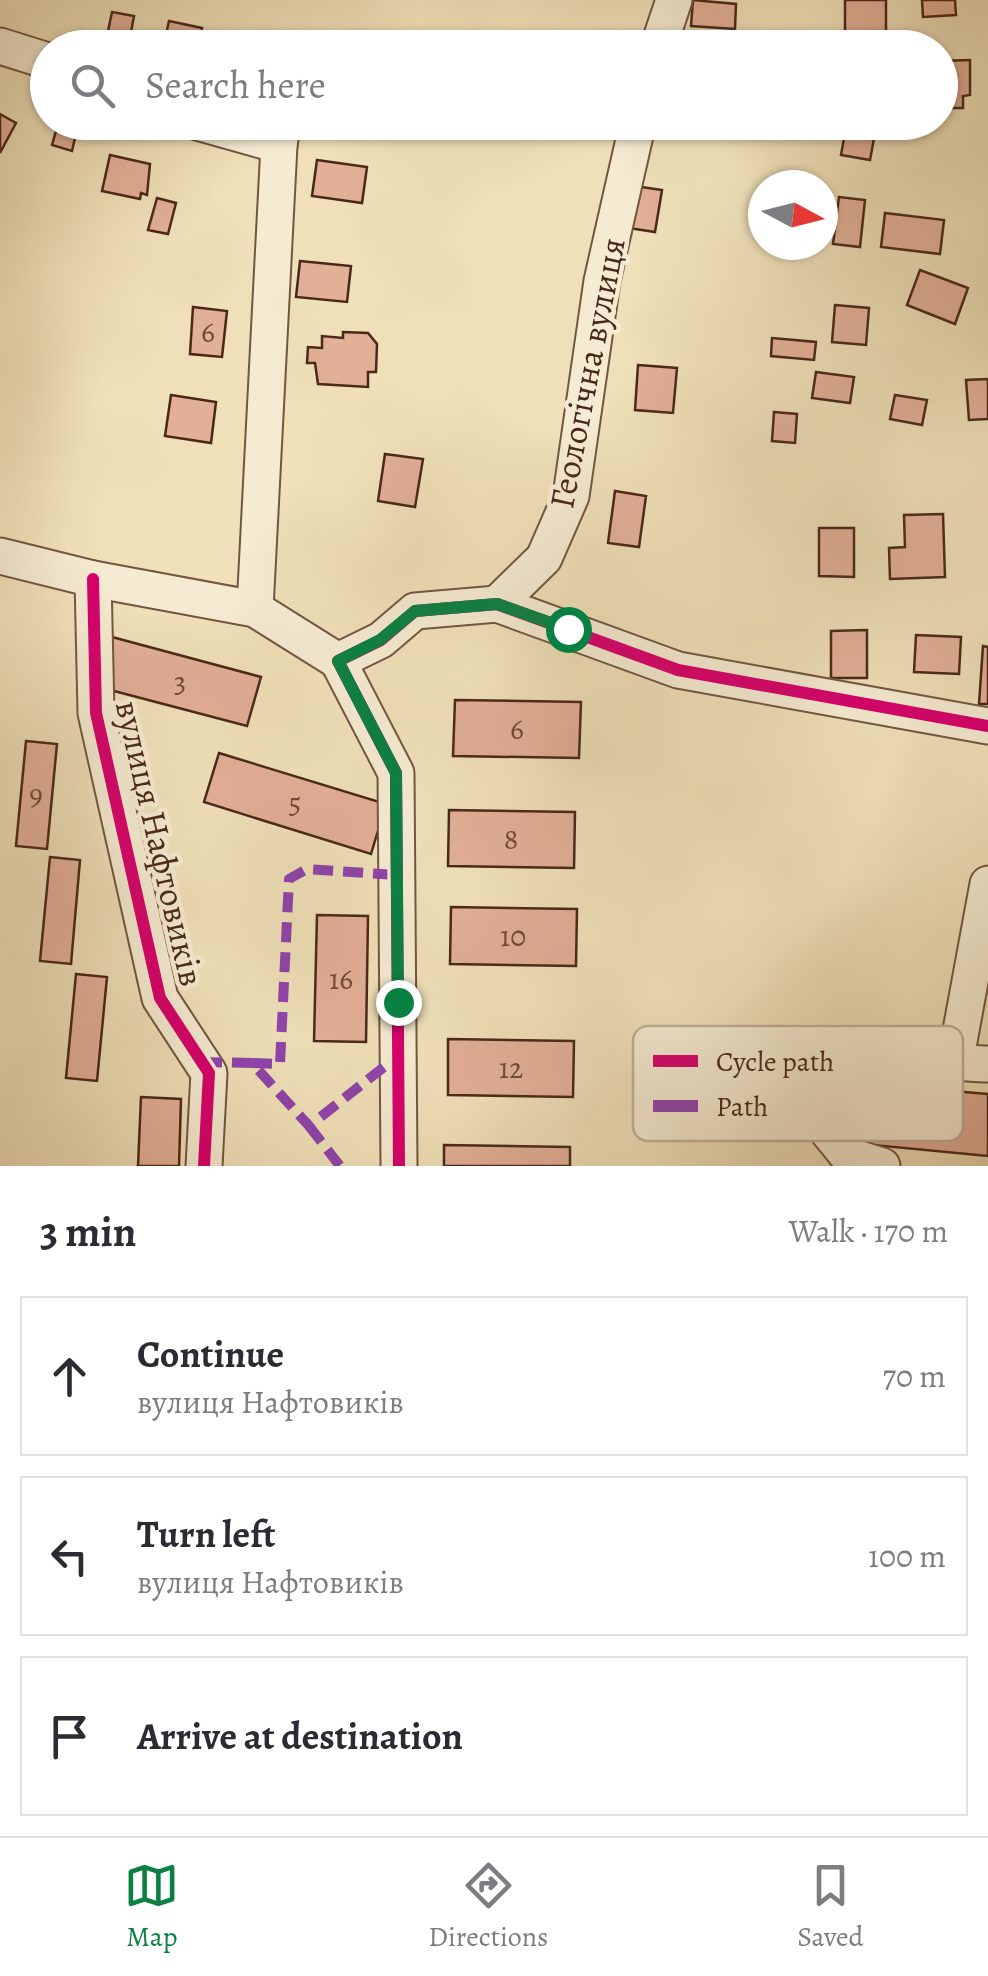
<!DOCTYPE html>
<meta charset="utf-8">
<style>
body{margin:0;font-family:Alegreya,serif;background:#f7f7f7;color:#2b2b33}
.compass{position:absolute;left:748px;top:170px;width:90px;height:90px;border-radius:50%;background:#fff;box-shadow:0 2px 8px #0004;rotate:97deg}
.stop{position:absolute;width:30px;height:30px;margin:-22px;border:8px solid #0b8043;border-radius:50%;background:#fff}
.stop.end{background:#0b8043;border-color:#fff;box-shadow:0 2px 10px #0008}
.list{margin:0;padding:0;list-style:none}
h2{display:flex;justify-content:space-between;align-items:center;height:130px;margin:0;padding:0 40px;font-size:42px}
h2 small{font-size:32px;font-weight:400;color:#7c7c81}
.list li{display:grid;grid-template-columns:65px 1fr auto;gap:30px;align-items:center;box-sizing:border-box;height:160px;margin:0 20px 20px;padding:0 20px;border:2px solid #e1e1e2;border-radius:0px}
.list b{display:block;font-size:38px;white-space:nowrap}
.list p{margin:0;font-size:32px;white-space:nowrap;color:#7c7c81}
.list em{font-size:32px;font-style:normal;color:#7c7c81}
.icon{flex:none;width:55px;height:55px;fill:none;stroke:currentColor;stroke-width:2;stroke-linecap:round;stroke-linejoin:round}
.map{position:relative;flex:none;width:988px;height:1166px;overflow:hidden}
.search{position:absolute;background:#fff;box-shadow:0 2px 8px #0004;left:30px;right:30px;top:30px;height:110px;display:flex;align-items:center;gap:25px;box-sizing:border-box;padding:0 35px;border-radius:55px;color:#7c7c81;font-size:38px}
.sheet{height:670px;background:#fff}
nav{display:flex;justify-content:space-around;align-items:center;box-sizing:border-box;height:140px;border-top:2px solid #e1e1e2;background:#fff;font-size:28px;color:#7c7c81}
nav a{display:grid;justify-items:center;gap:5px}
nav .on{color:#0b8043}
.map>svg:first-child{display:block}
</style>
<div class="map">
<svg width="988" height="1166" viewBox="0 0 988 1166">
<rect width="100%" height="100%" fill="#efe0b9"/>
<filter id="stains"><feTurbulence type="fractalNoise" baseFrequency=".002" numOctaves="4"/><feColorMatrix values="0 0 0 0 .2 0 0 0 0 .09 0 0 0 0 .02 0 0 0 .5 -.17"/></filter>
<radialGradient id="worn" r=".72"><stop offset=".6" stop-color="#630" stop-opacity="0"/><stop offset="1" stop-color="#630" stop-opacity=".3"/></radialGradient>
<!-- building -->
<g fill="#e2af97" stroke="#4a2819" stroke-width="2.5">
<polygon points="693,0 736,4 735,29 691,26"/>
<rect x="845" y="0" width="41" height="37"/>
<polygon points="922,0 955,0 956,15 923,17"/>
<polygon points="112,12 134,16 128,48 105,46"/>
<polygon points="169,21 202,28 197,48 163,48"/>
<polygon points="970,60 970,95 963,96 963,108 940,108 940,61"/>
<polygon points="0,114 16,123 0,153"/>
<polygon points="847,122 877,122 870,160 841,155"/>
<polygon points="58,124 77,129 72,151 52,145"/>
<polygon points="110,155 150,164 147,195 141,193 140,199 102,191"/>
<polygon points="317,160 367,167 362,203 312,196"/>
<polygon points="628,185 662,190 655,232 622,227"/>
<polygon points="839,197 865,200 860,247 833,244"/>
<polygon points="157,198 176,203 168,234 148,230"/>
<polygon points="885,213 944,220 940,254 881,247"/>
<polygon points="300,261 351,266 347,302 296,297"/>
<polygon points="920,270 968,288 955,324 907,305"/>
<polygon points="835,305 869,308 866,345 832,342"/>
<polygon points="193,307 227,311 222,357 190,354"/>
<polygon points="343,332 368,333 377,344 376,372 368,372 368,387 318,384 315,363 307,363 308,347 322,348 322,336 343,338"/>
<polygon points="772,338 816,342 814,360 771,356"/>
<polygon points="638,365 677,368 673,413 635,410"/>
<polygon points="816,372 854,377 850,403 812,398"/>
<polygon points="988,379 988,419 969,420 966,380"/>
<polygon points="171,395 216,402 211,443 165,436"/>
<polygon points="895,395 927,400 922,425 890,419"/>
<polygon points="774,412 797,414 795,443 772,441"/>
<polygon points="385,454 423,459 415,507 378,501"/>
<polygon points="615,491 646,496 639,547 608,543"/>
<polygon points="943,514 945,577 890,579 889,548 905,547 904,515"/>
<polygon points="819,528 854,528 854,577 819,576"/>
<polygon points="867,630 867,678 831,678 831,631"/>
<polygon points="916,635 961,637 959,674 914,672"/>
<polygon points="112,637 261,677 247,726 99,687"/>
<polygon points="983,646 988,647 988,704 979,704"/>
<polygon points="455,700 581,702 579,758 453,756"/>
<polygon points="26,741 57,744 47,849 16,846"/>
<polygon points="219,753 386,804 371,854 204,802"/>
<polygon points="449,810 575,812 574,868 448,866"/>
<polygon points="50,857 80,860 71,964 40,961"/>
<polygon points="451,907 577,909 576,966 450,964"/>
<polygon points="317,915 368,916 366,1042 314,1041"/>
<polygon points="76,974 107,977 97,1081 66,1078"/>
<polygon points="448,1039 574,1041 573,1097 448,1095"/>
<polygon points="858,1083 988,1094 988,1156 852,1143"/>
<polygon points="141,1097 181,1099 179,1166 138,1166"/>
<polygon points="444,1145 570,1147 570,1166 444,1166"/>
</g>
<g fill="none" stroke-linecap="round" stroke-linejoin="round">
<defs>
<g id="minor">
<polyline points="0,46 48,61"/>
<polyline points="658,48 674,0"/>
<polyline points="197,122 279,145"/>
<polyline points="0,556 93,579 255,609 338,661"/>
<polyline points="93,579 96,713 160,998 209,1073 204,1166"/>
<polyline points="497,604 544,558 571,496 602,281 638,122"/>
<polyline points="255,609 279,145 283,122"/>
<polyline points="955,1063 988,884"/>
<polyline points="399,1166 396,773 338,661 381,640 415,611 497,604 678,670 988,726"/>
<path d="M882,1166L847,1155L829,1133C831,1119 829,1098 835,1085C852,1050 954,1063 988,1064"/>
</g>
</defs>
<!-- minor casing -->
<use href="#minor" stroke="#735641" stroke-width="39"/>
<!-- minor -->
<use href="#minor" stroke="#f5ebd2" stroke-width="35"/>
<!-- quiet -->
<g stroke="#8e44ad" stroke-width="10" stroke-dasharray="20 10" stroke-linecap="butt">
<polyline points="202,1062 252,1063 309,1126 398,1056"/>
<polyline points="252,1063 280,1064 289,879 307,869 397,875"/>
<polyline points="309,1126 340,1166"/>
</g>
<defs>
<g id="cycleway">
<polyline points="93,579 96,713 160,998 209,1073 204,1166"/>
<polyline points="399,1166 396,773 338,661 381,640 415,611 497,604 678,670 988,726"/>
</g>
</defs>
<!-- cycleway casing -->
<use href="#cycleway" stroke="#f5ebd2" stroke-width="19"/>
<!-- cycleway -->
<use href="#cycleway" stroke="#d6006c" stroke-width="12"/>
</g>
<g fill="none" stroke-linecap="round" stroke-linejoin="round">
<!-- route -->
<polyline stroke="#0b8043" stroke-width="12" points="398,1002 396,773 338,661 380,640 415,611 497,604 568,629"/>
</g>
<g text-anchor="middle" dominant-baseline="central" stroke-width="9" stroke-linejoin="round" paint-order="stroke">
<!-- number labels -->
<g font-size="30" fill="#704a38">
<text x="208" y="332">6</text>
<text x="180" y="682">3</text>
<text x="517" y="729">6</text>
<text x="36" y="795">9</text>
<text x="295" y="803">5</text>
<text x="511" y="839">8</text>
<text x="513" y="936">10</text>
<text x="341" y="979">16</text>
<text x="511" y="1068">12</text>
</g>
<!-- street labels -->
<g font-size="35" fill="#4a2819" stroke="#f5ebd2">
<text transform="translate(587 373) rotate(-79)">Геологічна вулиця</text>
<text transform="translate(160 843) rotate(77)">вулиця Нафтовиків</text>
</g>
</g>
<!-- legend -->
<rect x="633" y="1026" width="330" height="115" rx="15" fill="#f5ebd2" stroke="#c2b09a" stroke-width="2.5"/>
<rect x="653" y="1055" width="45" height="12" fill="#d6006c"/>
<rect x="653" y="1100" width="45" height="12" fill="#8e44ad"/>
<g font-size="28" fill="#4a2819">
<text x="716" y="1071">Cycle path</text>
<text x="716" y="1116">Path</text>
</g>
<rect width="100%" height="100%" filter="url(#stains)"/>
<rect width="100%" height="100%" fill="url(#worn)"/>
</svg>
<svg class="compass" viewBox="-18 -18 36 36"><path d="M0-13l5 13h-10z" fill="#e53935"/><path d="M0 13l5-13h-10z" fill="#7c7c81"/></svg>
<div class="stop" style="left:568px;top:629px"></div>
<div class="stop end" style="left:398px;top:1002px"></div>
<div class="search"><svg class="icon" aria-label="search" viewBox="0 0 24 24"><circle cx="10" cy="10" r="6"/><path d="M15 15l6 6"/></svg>Search here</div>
</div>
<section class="sheet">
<h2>3 min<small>Walk · 170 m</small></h2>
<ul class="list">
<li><svg class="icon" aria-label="ahead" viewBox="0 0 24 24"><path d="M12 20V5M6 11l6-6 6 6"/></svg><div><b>Continue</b><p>вулиця Нафтовиків</p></div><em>70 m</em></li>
<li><svg class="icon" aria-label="left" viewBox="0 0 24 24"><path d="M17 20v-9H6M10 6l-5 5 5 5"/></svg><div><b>Turn left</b><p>вулиця Нафтовиків</p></div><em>100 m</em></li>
<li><svg class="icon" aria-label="arrive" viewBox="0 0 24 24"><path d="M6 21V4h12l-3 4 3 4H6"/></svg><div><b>Arrive at destination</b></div></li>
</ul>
</section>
<nav>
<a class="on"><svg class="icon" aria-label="map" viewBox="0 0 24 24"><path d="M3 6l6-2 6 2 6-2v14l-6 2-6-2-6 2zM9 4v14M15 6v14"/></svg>Map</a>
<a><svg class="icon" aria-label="directions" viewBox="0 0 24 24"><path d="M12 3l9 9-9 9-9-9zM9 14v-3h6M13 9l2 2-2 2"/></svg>Directions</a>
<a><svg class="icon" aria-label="saved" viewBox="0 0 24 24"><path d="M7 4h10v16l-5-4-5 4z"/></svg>Saved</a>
</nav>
